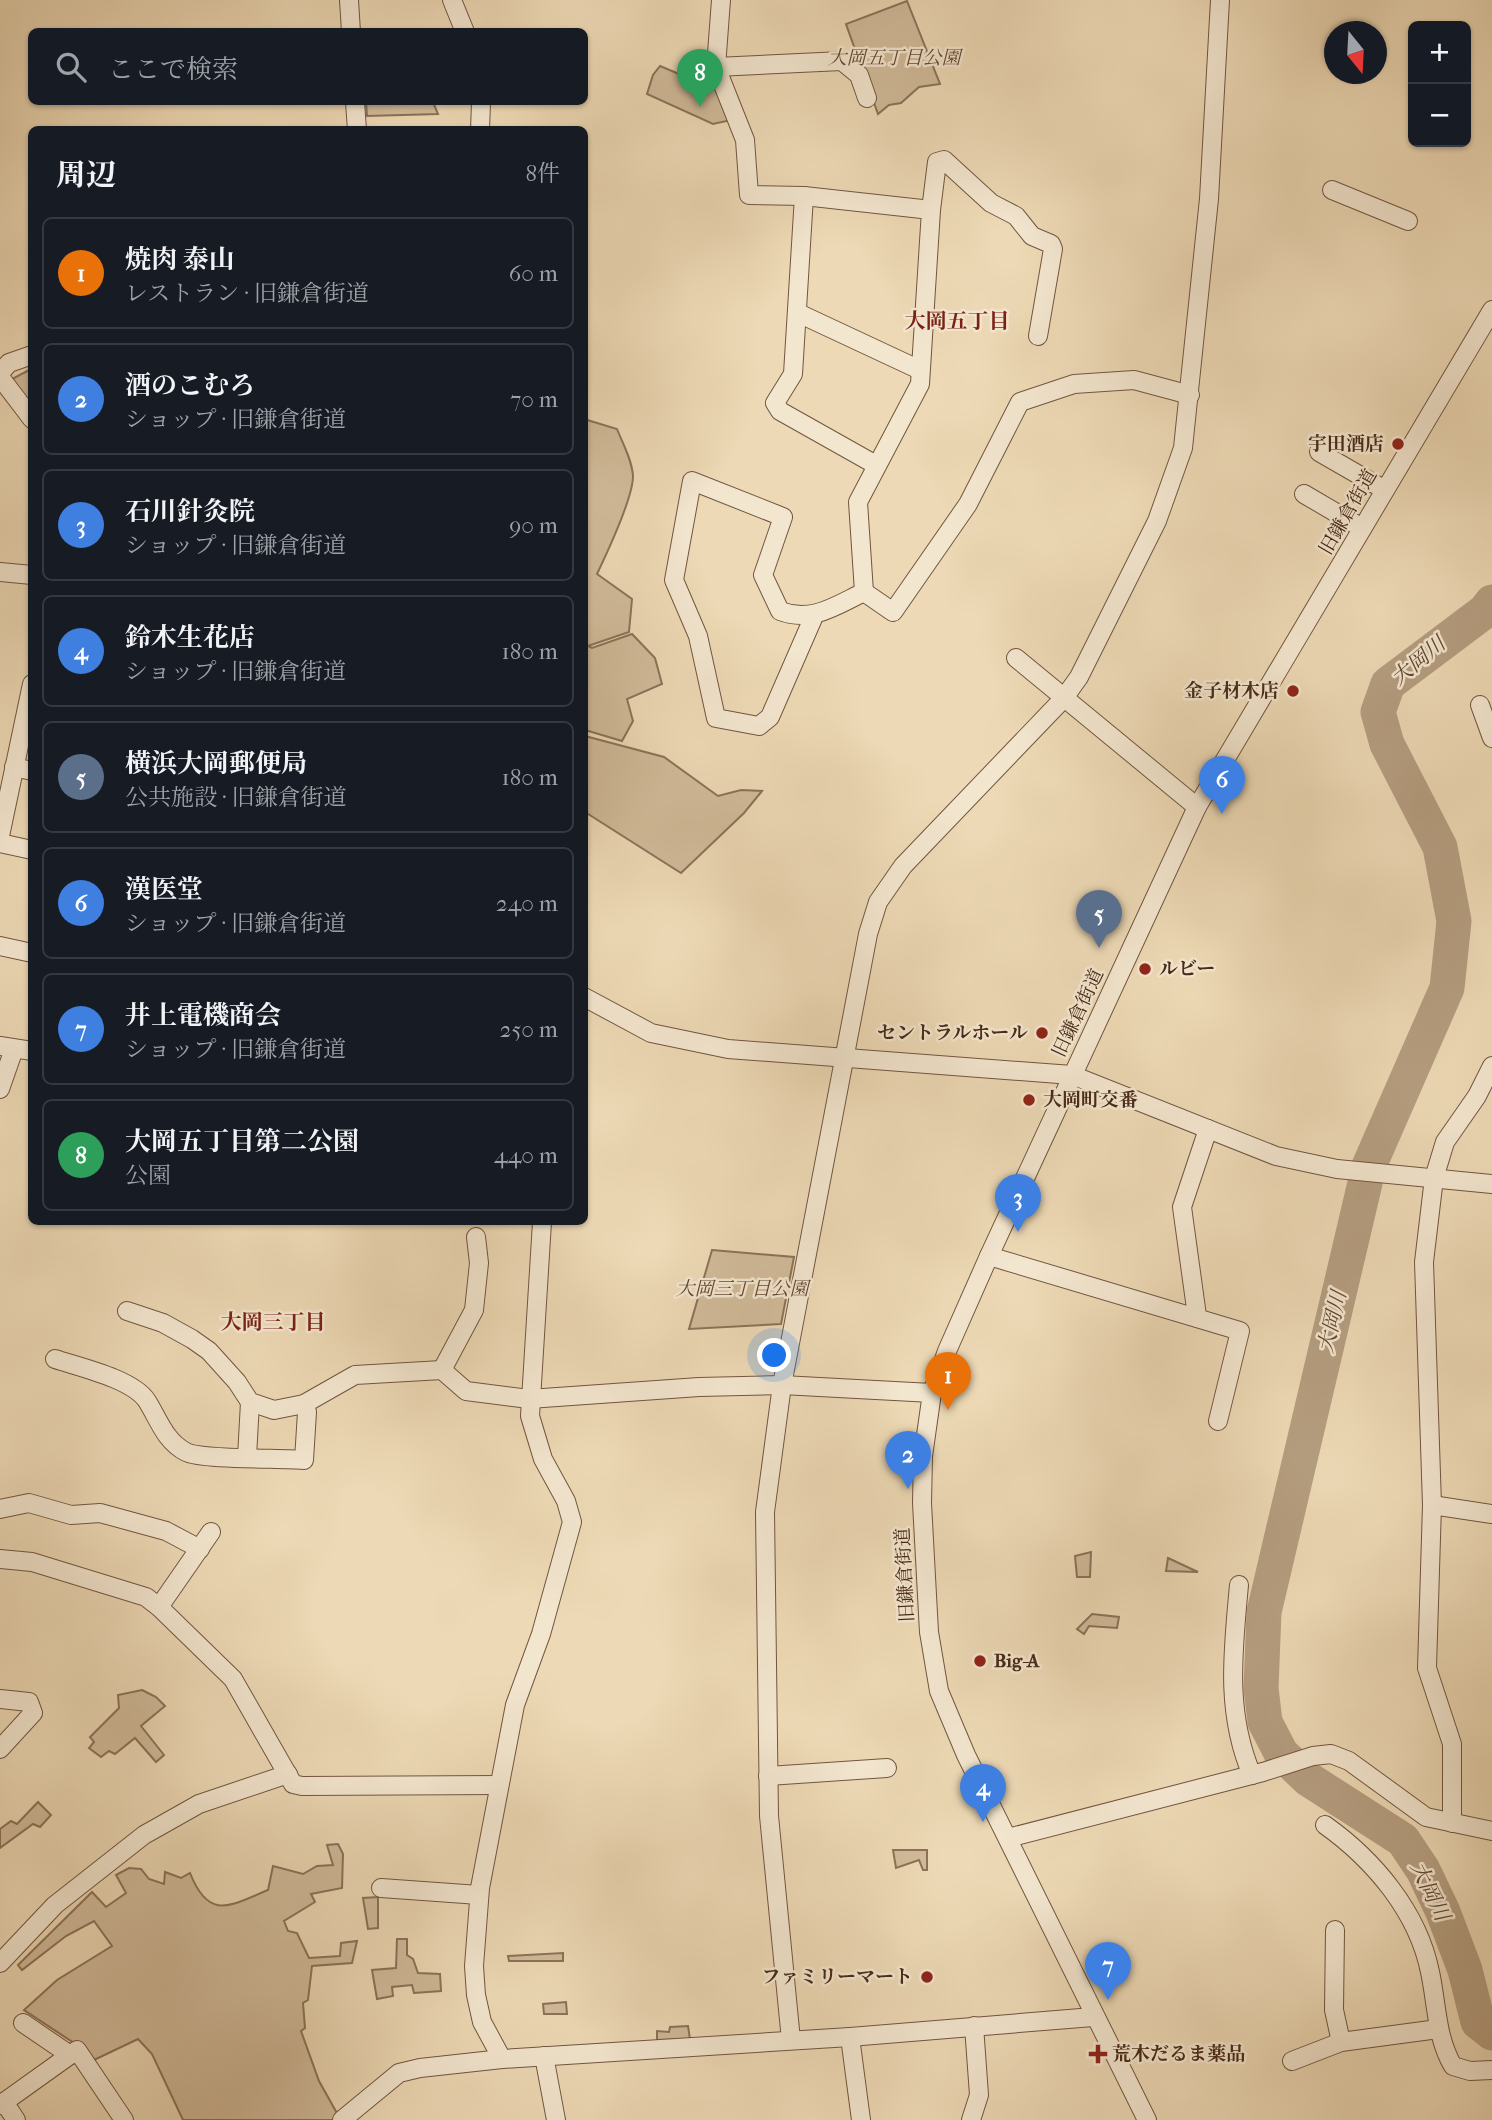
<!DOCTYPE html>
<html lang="ja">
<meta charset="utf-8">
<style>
body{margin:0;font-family:"IM FELL French Canon","Noto Serif JP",serif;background:#20242c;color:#f1f3f6}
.controls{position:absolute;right:21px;top:21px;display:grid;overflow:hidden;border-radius:10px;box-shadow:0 2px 5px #0004}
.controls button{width:63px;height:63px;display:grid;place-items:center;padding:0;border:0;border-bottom:2px solid #363941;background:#171b24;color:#f1f3f6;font:35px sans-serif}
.compass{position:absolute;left:1324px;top:21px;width:63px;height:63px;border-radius:50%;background:#171b24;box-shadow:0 2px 5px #0004;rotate:162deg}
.you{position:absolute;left:775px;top:1356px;width:24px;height:24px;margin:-18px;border:5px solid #fff;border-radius:50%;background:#1a73e8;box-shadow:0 0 0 10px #1a73e833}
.badge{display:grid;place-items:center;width:46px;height:46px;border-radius:50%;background:#d93025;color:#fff;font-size:23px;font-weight:700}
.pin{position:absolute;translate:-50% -58px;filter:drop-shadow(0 2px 4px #0008)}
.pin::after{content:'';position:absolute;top:37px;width:24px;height:21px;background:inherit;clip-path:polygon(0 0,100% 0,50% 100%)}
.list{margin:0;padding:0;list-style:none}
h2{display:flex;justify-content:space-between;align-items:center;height:91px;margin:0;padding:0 28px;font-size:30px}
h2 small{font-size:23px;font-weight:400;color:#9ea1a6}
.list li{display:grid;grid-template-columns:46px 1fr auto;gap:21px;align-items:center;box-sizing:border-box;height:112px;margin:0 14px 14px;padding:0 14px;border:2px solid #363941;border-radius:10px}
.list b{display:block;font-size:26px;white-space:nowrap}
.list p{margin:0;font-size:23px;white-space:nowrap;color:#9ea1a6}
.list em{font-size:23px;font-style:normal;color:#9ea1a6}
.icon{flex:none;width:38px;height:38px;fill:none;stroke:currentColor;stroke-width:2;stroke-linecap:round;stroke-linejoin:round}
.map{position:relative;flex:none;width:1492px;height:2120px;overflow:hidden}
.search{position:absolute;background:#171b24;box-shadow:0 2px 5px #0004;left:28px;top:28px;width:560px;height:77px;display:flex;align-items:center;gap:18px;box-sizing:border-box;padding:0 24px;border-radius:10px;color:#9ea1a6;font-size:26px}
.panel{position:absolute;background:#171b24;box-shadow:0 2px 5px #0004;left:28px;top:126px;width:560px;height:1099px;border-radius:10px}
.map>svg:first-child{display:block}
</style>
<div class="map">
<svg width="1492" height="2120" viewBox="0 0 1492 2120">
<rect width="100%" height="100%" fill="#edd9b5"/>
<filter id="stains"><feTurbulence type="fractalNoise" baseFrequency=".00286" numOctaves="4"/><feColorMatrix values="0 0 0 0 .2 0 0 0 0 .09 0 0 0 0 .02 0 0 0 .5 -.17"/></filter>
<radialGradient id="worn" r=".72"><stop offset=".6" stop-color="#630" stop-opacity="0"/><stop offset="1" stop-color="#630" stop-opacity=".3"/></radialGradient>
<!-- green -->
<g fill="#d1bb9a" stroke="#8c7259" stroke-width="2">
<polygon points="907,1 940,84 919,87 901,103 889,105 878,114 846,24"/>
<polygon points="660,66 717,90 731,120 713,124 647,94 653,75"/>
<polygon points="366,102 433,102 438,114 367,116"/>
<polygon points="31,369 31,407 12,379"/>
<path d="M584,419L617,429C623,444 632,460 633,476C633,497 607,553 597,574L632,599L629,632L588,646L592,648L632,634L655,658L662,684L627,699L633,721L622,741L585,730Z"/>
<polygon points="585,736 664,757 718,796 741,790 762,791 744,813 681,873 585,812"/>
<polygon points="712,1250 794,1257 781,1324 689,1329"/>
<polygon points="1091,1552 1090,1577 1077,1577 1075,1556"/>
<polygon points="1168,1558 1198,1572 1166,1571"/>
<polygon points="1092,1614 1119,1617 1117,1628 1089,1626 1084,1634 1077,1629"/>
<polygon points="142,1690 156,1697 165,1706 141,1726 164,1755 156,1762 135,1738 115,1754 109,1751 101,1757 89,1748 94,1742 90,1737 119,1708 118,1695"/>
<polygon points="38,1802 51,1815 40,1827 33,1824 0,1848 0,1829 11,1821 17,1824"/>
<path d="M338,1844L343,1854L342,1888L311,1894L315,1902L284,1921L288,1931L297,1933L309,1958L340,1956L341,1943L357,1941L352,1963L312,1966L308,2000L303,2003L305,2028L301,2031L319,2081L338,2115L335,2120H183L152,2054L138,2039L94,2060L77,2045L24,2010L57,1980L112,1946L94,1921L66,1936L22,1970L18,1965L92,1892L106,1907L126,1893L116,1875L129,1868L141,1869L149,1879L164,1884L165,1872L181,1878L190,1873C209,1921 230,1906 268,1890L273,1866L303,1874L317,1866L333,1865L327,1845Z"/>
<polygon points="893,1850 927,1850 927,1870 923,1870 919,1860 896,1868"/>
<polygon points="378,1897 378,1928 368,1929 363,1898"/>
<polygon points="397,1939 407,1939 407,1955 413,1959 418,1973 440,1974 441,1991 414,1993 412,1985 392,1987 393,1996 377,1999 372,1970 396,1968"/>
<polygon points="563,1953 563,1961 509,1961 508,1956"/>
<polygon points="566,2002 567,2014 544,2014 543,2004"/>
<polygon points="688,2026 690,2039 657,2040 657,2031 669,2032 670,2027"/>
</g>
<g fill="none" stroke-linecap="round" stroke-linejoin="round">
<!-- river -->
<polyline stroke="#b59e80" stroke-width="35" points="1492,602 1485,611 1388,684 1378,712 1387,744 1440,847 1454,921 1447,988 1369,1166 1264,1612 1261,1688 1265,1722 1281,1753 1308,1779 1403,1840 1423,1870 1443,1912 1465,1970 1478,2022 1492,2033"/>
<defs>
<g id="street">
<polyline points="349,0 351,32"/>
<polyline points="452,0 465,32"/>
<polyline points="721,0 716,67 745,140 749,195 804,196 931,210 920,384 858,502 864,592 893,612 968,504 1020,402 1074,384 1134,380 1190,395"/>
<polyline points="716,67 842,61 859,75 867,98"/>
<polyline points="355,102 357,130"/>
<polyline points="480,130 481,102"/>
<polyline points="1332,190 1408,221"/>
<polyline points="804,196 793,374 775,403 780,411 876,465"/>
<polyline points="931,210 937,162 944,160 991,203 1016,216 1032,236 1051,244 1053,249 1038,336"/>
<polyline points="798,313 920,370"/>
<polyline points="0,373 9,363 32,355"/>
<polyline points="0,377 32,419"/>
<polyline points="1319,452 1385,490"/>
<polyline points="1304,494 1362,528"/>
<polyline points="0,572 32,575"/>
<path d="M814,616L770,717L759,726L716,718L698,636L674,580L692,481L783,517L763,575L780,611C812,623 835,606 864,592"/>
<polyline points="1016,658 1197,807"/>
<polyline points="1480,705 1492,738"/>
<polyline points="14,767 32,771"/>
<polyline points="0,836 32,684"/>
<polyline points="0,843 32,850"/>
<polyline points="0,946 32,953"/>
<polyline points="584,997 651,1033 728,1049 1072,1075 1276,1156 1337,1169 1492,1184"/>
<polyline points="0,1046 32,1051"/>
<polyline points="0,1089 14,1049"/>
<polyline points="989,1256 1240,1331 1218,1421"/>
<polyline points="127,1311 163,1323 192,1339 209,1351 237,1382 250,1402 274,1410 304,1404 355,1375 442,1370 466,1391 529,1399 699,1387 782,1385 932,1393"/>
<polyline points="1197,1316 1182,1207 1208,1129"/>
<path d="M55,1359C79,1367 133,1379 147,1401C159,1420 165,1441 186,1452C201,1460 282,1458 304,1460L307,1412L304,1404"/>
<polyline points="442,1370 474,1310 479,1263 476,1237"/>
<polyline points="247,1457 250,1402"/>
<polyline points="1432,1505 1492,1514"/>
<polyline points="0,1509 29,1503 71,1515 100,1513 166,1531 200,1549"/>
<polyline points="0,1559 32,1562 146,1597 159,1607 233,1679 293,1784 302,1786 499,1785"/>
<path d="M1239,1585C1233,1651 1225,1712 1252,1775"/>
<polyline points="159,1607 211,1532"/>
<polyline points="0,1699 29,1702 33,1713 0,1749"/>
<polyline points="768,1776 887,1768"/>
<polyline points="1452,1823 1452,1744 1427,1668 1432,1505 1424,1262 1434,1178 1445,1142 1477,1096 1492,1066"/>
<path d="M1325,1825C1374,1860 1418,1912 1430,1972C1437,2004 1436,2037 1453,2066L1470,2071L1492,2070"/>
<polyline points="1008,1838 1263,1772 1313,1756 1331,1754 1349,1761 1426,1817 1492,1831"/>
<polyline points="381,1888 479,1895"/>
<polyline points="1335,1930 1334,2010 1341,2042"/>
<polyline points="0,1963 55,1905 144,1835 199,1804 288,1774"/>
<polyline points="23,2023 70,2055"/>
<polyline points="850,2037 861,2120"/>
<polyline points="791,2040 769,1816 765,1512 782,1385 868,934 878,902 903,866 1064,698 1079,677 1157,521 1183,448 1209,199 1220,0"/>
<polyline points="544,2056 556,2120"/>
<polyline points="502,2059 482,2022 476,1995 474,1966 480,1888 515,1705 541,1634 572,1522 566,1501 543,1459 530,1416 542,1222"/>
<polyline points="1292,2061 1341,2042 1438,2029"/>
<polyline points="4,2102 16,2120"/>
<polyline points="0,2105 77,2050 124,2120"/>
<polyline points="342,2120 399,2073 420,2068 502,2059 850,2037 1093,2017"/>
<polyline points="971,2120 979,2095 974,2026"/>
<polyline points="1147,2120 966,1755 939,1691 929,1632 922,1503 923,1456 932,1393 947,1351 989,1256 1197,807 1492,310"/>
</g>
</defs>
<!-- street casing -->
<use href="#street" stroke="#71563f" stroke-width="20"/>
<!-- street -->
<use href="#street" stroke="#f3e6cf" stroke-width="18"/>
</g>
<!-- markers -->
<g fill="#8f2418" stroke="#f3e6cf" stroke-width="2.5">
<circle cx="1398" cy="444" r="7"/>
<circle cx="1293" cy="691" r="7"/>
<circle cx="1145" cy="969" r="7"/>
<circle cx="1042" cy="1033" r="7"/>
<circle cx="1029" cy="1100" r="7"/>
<circle cx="980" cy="1661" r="7"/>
<circle cx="927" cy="1977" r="7"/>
<path d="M1094.5 2043.5h7v7h7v7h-7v7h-7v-7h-7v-7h7z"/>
</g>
<g text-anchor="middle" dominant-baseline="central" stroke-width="5" stroke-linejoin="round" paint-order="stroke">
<!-- park labels -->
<g font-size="19" font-style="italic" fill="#634732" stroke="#f3e6cf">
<text x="894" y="58">大岡五丁目公園</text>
<text x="742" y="1289">大岡三丁目公園</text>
</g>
<!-- poi labels -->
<g font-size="19" font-weight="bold" fill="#482a18" stroke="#f3e6cf" text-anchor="end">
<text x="1384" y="444">宇田酒店</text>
<text x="1279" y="691">金子材木店</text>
<text x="1159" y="969" text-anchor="start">ルビー</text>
<text x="1028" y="1033">セントラルホール</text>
<text x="1043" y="1100" text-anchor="start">大岡町交番</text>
<text x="994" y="1661" text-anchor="start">Big-A</text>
<text x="913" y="1977">ファミリーマート</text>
<text x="1112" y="2054" text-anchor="start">荒木だるま薬品</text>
</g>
<!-- street labels -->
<g font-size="19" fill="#482a18" stroke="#f3e6cf">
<text transform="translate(1348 512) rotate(-60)">旧鎌倉街道</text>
<text transform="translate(1078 1013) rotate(-65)">旧鎌倉街道</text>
<text transform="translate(905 1575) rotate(-93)">旧鎌倉街道</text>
</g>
<!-- neighbourhood labels -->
<g font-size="21" font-weight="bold" fill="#7a1f14" stroke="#f3e6cf">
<text x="957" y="321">大岡五丁目</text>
<text x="273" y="1322">大岡三丁目</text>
</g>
<!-- water labels -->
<g font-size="21" font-style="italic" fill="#634732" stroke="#f3e6cf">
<text transform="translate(1418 661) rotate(-40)">大岡川</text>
<text transform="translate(1332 1322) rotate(-77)">大岡川</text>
<text transform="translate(1430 1891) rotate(64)">大岡川</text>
</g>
</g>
<rect width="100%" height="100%" filter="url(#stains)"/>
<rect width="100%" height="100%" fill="url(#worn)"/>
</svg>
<div class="controls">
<button>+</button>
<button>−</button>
</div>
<svg class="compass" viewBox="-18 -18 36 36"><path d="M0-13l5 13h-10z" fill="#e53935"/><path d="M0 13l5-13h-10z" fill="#9ea1a6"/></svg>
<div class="you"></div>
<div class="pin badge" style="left:948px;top:1410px;background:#e8710a">1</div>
<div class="pin badge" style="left:908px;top:1489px;background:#3f7fe0">2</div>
<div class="pin badge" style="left:1018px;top:1232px;background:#3f7fe0">3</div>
<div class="pin badge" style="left:983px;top:1822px;background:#3f7fe0">4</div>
<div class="pin badge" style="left:1099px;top:948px;background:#5c6f8a">5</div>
<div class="pin badge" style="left:1222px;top:814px;background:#3f7fe0">6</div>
<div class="pin badge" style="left:1108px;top:2000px;background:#3f7fe0">7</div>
<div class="pin badge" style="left:700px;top:107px;background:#2e9e5b">8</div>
<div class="search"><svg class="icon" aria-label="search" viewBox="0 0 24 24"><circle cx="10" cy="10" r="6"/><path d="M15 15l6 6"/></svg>ここで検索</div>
<section class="panel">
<h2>周辺<small>8件</small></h2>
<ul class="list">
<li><span class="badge" style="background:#e8710a">1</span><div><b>焼肉 泰山</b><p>レストラン · 旧鎌倉街道</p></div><em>60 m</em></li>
<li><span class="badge" style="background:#3f7fe0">2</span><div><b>酒のこむろ</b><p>ショップ · 旧鎌倉街道</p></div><em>70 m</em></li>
<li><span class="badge" style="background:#3f7fe0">3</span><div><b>石川針灸院</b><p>ショップ · 旧鎌倉街道</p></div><em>90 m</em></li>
<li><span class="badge" style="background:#3f7fe0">4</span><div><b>鈴木生花店</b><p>ショップ · 旧鎌倉街道</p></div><em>180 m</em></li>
<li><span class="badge" style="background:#5c6f8a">5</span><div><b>横浜大岡郵便局</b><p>公共施設 · 旧鎌倉街道</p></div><em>180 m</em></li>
<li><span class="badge" style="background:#3f7fe0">6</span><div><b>漢医堂</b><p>ショップ · 旧鎌倉街道</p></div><em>240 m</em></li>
<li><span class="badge" style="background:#3f7fe0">7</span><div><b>井上電機商会</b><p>ショップ · 旧鎌倉街道</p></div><em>250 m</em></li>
<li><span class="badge" style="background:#2e9e5b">8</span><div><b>大岡五丁目第二公園</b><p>公園</p></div><em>440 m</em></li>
</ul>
</section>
</div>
